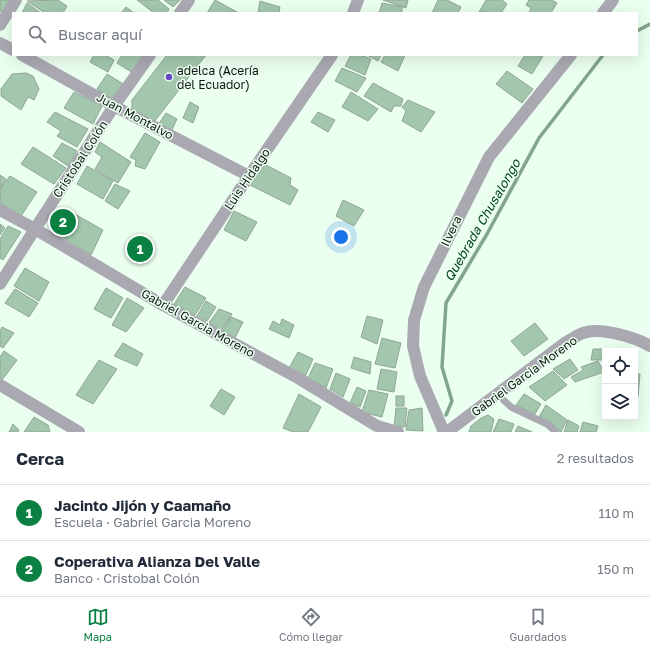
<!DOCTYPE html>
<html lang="es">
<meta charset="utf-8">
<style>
body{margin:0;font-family:"Golos Text",sans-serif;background:#f2f2f3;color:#1f2937}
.controls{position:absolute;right:12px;bottom:12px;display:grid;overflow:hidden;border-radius:0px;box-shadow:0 4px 16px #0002}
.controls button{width:36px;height:36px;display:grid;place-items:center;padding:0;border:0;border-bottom:1px solid #e0e1e3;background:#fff;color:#1f2937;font:20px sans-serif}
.you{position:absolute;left:341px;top:237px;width:14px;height:14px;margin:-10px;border:3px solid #fff;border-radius:50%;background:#1a73e8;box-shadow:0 0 0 6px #1a73e833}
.badge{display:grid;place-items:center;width:26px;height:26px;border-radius:50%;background:#0b8043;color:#fff;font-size:13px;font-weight:700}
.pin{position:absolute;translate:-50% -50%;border:2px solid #fff;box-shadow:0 1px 4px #0006}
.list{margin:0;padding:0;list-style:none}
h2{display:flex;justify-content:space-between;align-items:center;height:52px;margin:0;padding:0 16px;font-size:17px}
h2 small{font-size:13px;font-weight:400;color:#747a83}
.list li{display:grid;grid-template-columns:26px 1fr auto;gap:12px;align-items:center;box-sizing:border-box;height:56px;padding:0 16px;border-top:1px solid #e0e1e3}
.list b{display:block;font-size:15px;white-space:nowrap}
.list p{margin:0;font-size:13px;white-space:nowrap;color:#747a83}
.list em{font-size:13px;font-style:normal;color:#747a83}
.icon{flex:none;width:22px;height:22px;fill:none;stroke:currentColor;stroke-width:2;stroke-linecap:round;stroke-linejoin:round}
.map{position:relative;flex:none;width:650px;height:432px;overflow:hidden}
.search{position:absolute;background:#fff;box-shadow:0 4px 16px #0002;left:12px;right:12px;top:12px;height:44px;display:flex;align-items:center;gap:10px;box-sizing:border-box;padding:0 14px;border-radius:0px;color:#747a83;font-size:15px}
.sheet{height:164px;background:#fff}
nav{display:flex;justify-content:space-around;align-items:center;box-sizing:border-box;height:56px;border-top:1px solid #e0e1e3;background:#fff;font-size:11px;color:#747a83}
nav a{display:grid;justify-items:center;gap:2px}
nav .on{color:#0b8043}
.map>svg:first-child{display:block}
</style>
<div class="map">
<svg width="650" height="432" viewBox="0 0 650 432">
<rect width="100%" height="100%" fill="#ebfff0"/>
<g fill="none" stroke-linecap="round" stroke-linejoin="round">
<!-- stream -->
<g stroke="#82a58c" stroke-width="3.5">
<polyline points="637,31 650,24"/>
<polyline points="446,415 452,401 442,367 446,303 487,234 539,138 603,55"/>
</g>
</g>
<!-- building -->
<g fill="#a2c7ad" stroke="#92a497">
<polygon points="0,0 15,0 6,15 0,11"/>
<polygon points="58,0 67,6 63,13 45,13 27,1"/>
<polygon points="137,0 158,0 169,9 167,13 154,13"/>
<polygon points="164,0 180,0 173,7"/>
<polygon points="215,0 237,12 207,13"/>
<polygon points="383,0 408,0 406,8"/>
<polygon points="438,0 447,0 461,7 458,13 432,13"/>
<polygon points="486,0 502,0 507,4 501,13 479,12"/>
<polygon points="529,0 552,0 557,3 551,13 529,13 531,8 526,5"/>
<polygon points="260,1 280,7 279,13 258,13"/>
<polygon points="27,3 41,13 22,13"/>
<polygon points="382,3 402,7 402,12 406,13 379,13"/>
<polygon points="126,7 134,13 121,13"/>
<polygon points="94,55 105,55 114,60 108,72 90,62"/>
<polygon points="122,55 143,55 133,73 117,63"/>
<polygon points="167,55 206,55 154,122 132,109 132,100"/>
<polygon points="351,55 361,55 371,59 365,75 345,66"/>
<polygon points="367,55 381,55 378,61"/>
<polygon points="385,55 405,55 398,71 381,62"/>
<polygon points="525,55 543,56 532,74 518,66"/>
<polygon points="342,68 366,78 357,92 335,81"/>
<polygon points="507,71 533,89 522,103 496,84"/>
<polygon points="26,73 33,76 39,89 34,100 28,97 21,110 1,96 1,89 12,74"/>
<polygon points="107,74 125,85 113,99 97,89"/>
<polygon points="373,83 403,99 401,106 394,106 391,112 364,96"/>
<polygon points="74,92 102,106 93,124 64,108"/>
<polygon points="351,92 378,109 368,121 342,107"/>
<polygon points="408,100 435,112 421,132 402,121 406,111 402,107"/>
<polygon points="190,102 199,107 193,123 183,118"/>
<polygon points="55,112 88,129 77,147 57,136 61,131 47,122"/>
<polygon points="318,112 335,120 328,132 311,122"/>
<polygon points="166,113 177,119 171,132 158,125"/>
<polygon points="145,133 160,142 145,169 135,166 136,160 130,157"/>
<polygon points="100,142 131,162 118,183 95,169 102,157 95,152"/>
<polygon points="62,143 77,151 68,166 53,156"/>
<polygon points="33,147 66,168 54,184 21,164"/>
<polygon points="264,164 291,178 290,185 298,190 290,205 250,185"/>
<polygon points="87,166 113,181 103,199 77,184"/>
<polygon points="0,175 6,179 0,188"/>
<polygon points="10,176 37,192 21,216 0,203 0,189"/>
<polygon points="115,184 130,191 118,209 105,201"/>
<polygon points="343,200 364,210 354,226 336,216"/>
<polygon points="64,208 103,230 91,255 51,230"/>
<polygon points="234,211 257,222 246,241 224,230"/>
<polygon points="0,224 5,228 0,235"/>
<polygon points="8,226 21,232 3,260 0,258 0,239"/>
<polygon points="25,268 49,282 39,301 14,286"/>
<polygon points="185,287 206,298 195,315 174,304"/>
<polygon points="106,288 123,298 111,318 94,309"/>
<polygon points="15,289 38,303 29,317 5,303"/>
<polygon points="127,298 144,308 126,332 112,325"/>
<polygon points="206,301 216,307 207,321 197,316"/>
<polygon points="219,309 232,314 221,331 209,323"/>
<polygon points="367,316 383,320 377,344 361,337"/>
<polygon points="231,317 243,322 235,338 222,332"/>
<polygon points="282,319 294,325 289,338 269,329 273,321 280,325"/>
<polygon points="535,323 548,339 524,356 511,341"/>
<polygon points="2,327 14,333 3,348 0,346 0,331"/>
<polygon points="382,338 401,343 395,368 375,364"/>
<polygon points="123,343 143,354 137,366 114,356"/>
<polygon points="593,349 604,349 603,360 591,360"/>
<polygon points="4,351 17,360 2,380 0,379 0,357"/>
<polygon points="298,352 313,359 305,377 289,368"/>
<polygon points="354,357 371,362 370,374 351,368"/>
<polygon points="570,359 578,370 564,379 553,369"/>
<polygon points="99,360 117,369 93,404 76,395"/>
<polygon points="598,361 604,372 575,382 571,377 583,370 581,367"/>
<polygon points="315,363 333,369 326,388 308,378"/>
<polygon points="381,369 397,372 394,392 377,389"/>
<polygon points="553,371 567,385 545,401 529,387"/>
<polygon points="336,373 350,379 343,397 330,389"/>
<polygon points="635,374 640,374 638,397 635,396"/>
<polygon points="357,387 366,391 360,407 350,403"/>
<polygon points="221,389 235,397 224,415 210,406"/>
<polygon points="369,390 388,394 382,417 362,412"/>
<polygon points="299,394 321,407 308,432 293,432 283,428"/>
<polygon points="524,394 541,404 535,414 516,405"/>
<rect x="396" y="396" width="8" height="10"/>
<polygon points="546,405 567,420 561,432 549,421 539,417"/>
<polygon points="396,408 407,408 405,427 394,427"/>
<polygon points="422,408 423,431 406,430 409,410"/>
<polygon points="488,415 494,419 491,432 469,432 471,426 481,418"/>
<polygon points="34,417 48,425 50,432 24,432"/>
<polygon points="499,419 514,424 511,432 493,432"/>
<polygon points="568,420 579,426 577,432 564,432"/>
<polygon points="583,422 598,426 596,432 580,432"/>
<polygon points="13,424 19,430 18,432 9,432"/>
<polygon points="518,426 532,432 515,432"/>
</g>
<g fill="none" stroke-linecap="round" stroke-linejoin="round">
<!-- service -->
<polyline stroke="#aaa9b2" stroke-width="7" points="498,395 511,407 547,424 556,432"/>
<!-- minor -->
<g stroke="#aaa9b2" stroke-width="12">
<polyline points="180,13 189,0"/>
<polyline points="353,13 358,0"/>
<polyline points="0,43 13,50"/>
<polyline points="22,55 114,106 249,176"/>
<polyline points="0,210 35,229 114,106 150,55"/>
<polyline points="163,305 249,176 332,55"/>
<polyline points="0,385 79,432"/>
</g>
<!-- tertiary -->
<g stroke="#aaa9b2" stroke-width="12">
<polyline points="603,13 613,0"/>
<polyline points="0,25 16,0"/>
<polyline points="0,284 35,229 163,305 298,378 377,426 398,432"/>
<polyline points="444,432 420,376 413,346 414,320 424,287 489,157 571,55"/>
<path d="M447,432L566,342C572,339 577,335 583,333C600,327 635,337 650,346"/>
</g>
</g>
<!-- markers -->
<circle fill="#6647c0" stroke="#ebfff0" stroke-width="1.5" cx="169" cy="77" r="4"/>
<g text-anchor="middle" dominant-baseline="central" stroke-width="3" stroke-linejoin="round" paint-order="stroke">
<!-- poi labels -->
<g font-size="12" fill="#111813" stroke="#ebfff0" text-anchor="start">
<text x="177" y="70">adelca (Acería<tspan x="177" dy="14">del Ecuador)</tspan></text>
</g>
<!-- street labels -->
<g font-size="12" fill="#111813" stroke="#ebfff0">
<text transform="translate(135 116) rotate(28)">Juan Montalvo</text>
<text transform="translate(80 159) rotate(-57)">Cristobal Colón</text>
<text transform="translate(247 179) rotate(-56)">Luis Hidalgo</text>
<text transform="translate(451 231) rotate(-64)">Ilvera</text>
<text transform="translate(198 323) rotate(29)">Gabriel Garcia Moreno</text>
<text transform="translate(524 376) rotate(-36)">Gabriel Garcia Moreno</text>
</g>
<!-- water labels -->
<g font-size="13" font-style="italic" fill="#024322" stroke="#ebfff0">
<text transform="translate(482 220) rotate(-60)">Quebrada Chusalongo</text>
</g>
</g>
</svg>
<div class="controls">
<button><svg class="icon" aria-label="locate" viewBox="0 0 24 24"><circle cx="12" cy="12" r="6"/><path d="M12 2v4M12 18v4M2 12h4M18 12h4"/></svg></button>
<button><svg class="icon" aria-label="layers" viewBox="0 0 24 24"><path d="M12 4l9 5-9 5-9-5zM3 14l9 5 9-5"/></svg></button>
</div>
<div class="you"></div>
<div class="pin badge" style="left:140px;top:249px">1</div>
<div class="pin badge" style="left:63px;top:222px">2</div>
<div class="search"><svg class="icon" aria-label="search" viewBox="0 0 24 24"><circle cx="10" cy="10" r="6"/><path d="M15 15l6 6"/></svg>Buscar aquí</div>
</div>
<section class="sheet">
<h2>Cerca<small>2 resultados</small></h2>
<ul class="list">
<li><span class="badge">1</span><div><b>Jacinto Jijón y Caamaño</b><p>Escuela · Gabriel Garcia Moreno</p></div><em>110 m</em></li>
<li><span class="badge">2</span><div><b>Coperativa Alianza Del Valle</b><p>Banco · Cristobal Colón</p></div><em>150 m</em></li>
</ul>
</section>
<nav>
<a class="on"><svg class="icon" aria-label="map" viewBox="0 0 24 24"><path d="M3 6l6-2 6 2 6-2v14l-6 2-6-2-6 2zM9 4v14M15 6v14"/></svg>Mapa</a>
<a><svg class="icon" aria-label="directions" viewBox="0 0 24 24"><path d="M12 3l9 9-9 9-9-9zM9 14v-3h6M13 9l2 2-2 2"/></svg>Cómo llegar</a>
<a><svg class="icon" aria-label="saved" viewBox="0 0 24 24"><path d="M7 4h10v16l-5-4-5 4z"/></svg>Guardados</a>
</nav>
